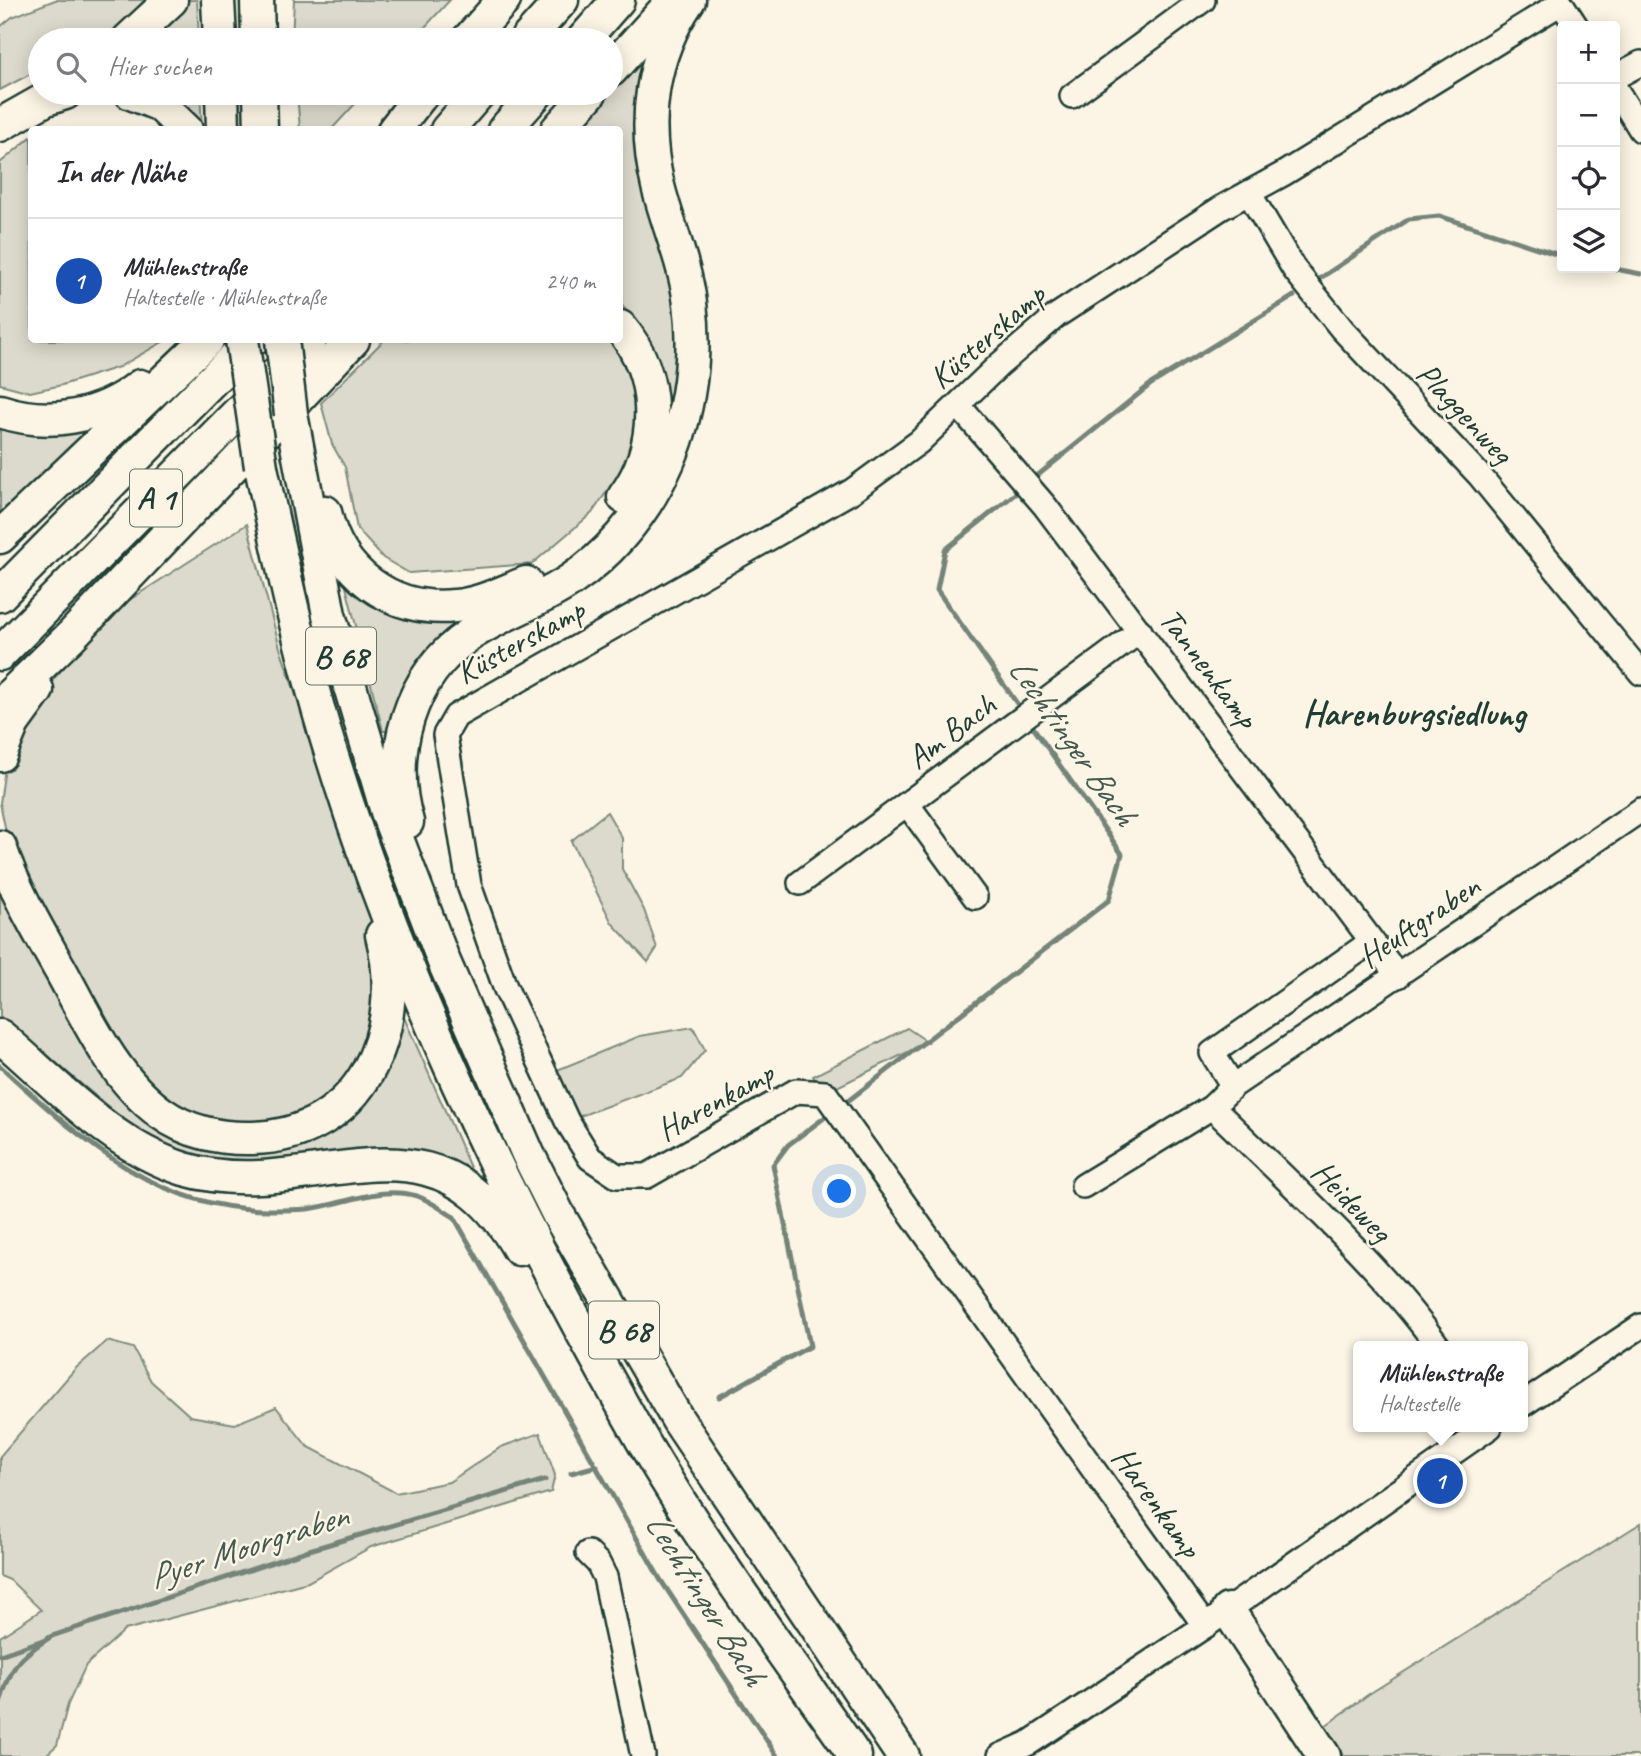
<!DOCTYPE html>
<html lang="de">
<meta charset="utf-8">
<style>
body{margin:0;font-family:Caveat,sans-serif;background:#f2f2f3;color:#2b2b33}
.controls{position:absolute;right:21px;top:21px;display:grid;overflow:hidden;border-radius:7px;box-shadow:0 4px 18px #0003}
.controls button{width:63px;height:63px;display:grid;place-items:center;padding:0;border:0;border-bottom:2px solid #e1e1e2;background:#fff;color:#2b2b33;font:35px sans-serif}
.you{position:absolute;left:840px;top:1192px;width:24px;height:24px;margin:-18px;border:5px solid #fff;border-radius:50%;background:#1a73e8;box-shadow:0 0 0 10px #1a73e833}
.badge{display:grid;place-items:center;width:46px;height:46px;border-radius:50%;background:#1f6fb2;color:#fff;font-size:23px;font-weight:700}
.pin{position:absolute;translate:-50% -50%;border:4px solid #fff;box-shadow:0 2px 7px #0006}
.popup{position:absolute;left:1353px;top:1341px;width:175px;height:91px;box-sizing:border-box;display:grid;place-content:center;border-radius:7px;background:#fff;filter:drop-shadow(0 2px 5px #0005);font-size:23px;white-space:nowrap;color:#7c7c81}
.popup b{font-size:26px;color:#2b2b33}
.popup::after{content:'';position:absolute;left:50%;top:100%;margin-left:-14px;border:14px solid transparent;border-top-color:#fff}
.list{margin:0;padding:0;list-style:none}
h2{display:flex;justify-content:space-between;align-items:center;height:91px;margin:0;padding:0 28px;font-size:30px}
h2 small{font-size:23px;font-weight:400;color:#7c7c81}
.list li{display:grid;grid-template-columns:46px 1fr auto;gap:21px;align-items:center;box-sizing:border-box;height:126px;padding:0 28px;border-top:2px solid #e1e1e2}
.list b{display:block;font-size:26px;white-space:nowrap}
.list p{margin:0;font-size:23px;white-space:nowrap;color:#7c7c81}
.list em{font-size:23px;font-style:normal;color:#7c7c81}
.icon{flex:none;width:38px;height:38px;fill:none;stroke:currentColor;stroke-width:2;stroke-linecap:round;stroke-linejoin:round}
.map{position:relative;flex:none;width:1641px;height:1756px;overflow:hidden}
.search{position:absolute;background:#fff;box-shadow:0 4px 18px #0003;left:28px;top:28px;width:595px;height:77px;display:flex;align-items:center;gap:18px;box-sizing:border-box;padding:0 24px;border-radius:38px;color:#7c7c81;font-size:26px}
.panel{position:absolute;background:#fff;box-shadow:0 4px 18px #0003;left:28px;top:126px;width:595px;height:217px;border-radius:7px}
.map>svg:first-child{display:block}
</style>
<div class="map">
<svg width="1641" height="1756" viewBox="0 0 1641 1756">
<rect width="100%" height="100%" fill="#fcf5e5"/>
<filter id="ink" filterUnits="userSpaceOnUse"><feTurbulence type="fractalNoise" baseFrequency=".0143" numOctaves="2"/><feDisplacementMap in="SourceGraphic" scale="14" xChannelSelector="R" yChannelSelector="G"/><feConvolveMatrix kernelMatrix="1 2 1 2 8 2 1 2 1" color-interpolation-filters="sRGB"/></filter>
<g filter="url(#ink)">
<!-- green -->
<g fill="#dcdacc" stroke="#7e8c80" stroke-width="2">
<path d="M55,0H156C108,48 105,40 40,40V69L0,90V27L12,17Z"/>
<polygon points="182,0 197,0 199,40 145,40"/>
<polygon points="294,0 450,0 413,40 292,40"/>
<path d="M657,37L671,272L680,344L675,387L663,438C657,381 660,348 620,303V130H576Z"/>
<polygon points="157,93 200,93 202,127 197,128"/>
<polygon points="297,93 365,93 331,130 300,129"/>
<polygon points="31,137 32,340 166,340 119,367 62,385 30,392 0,384 0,163"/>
<polygon points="384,340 613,340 630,366 641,412 627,462 592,513 532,564 409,573 383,558 357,529 345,467 332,444 321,403"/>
<polygon points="0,418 99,421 0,515"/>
<polygon points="247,524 280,648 381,949 383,1007 349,1087 313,1110 245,1129 205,1119 168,1102 135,1069 72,969 10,851 0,803 7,753 37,698 114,610"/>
<polygon points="352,582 506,602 391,731 383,731 345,583"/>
<polygon points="607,812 622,838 622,869 644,910 657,948 648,962 612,923 571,841"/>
<polygon points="0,873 167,1127 300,1138 399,1006 476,1181 249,1167 172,1150 123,1119 0,1016"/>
<polygon points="693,1027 705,1050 682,1078 567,1121 545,1075 640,1036"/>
<polygon points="907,1028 928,1042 825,1093 813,1076"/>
<polygon points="107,1341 133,1348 151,1381 190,1416 235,1424 276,1407 307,1446 396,1493 449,1482 501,1447 540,1433 555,1475 551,1492 371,1547 308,1582 125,1630 86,1665 68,1704 57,1745 45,1756 0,1756 0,1637 41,1610 10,1580 0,1576 0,1456 75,1369"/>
<polygon points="1641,1523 1641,1756 1343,1756 1325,1726 1369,1694"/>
</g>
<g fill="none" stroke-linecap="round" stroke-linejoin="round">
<!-- stream -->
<g stroke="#758479" stroke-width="5">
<polyline points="1610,268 1641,274"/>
<polyline points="1316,281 1409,219 1439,216 1562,256"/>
<polyline points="1032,480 1151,384 1294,296"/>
<polyline points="1021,489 945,550 937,590 1023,712"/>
<path d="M0,1066C82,1139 153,1209 270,1210C282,1210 295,1210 307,1209C344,1205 379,1185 417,1196C429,1200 442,1210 454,1217L660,1579L777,1756"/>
<polyline points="840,1107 1109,900 1122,854 1028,720"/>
<polyline points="719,1397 810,1346 773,1165 788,1145 832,1112"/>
<polyline points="571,1473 597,1466"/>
<polyline points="0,1655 40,1641"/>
<path d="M0,1703C11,1666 18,1657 52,1636L306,1551L545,1480"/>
</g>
<defs>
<g id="minor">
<polyline points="1559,0 1576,26"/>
<polyline points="1615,77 1641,63"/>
<polyline points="1615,88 1641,130"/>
<polyline points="1072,96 1203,0"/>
<polyline points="1249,193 1294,269 1342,329 1480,476 1641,673"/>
<polyline points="958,405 1045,506 1398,976"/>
<polyline points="908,805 975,897"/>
<polyline points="800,883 1140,631"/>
<polyline points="1233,1086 1212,1053 1371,942"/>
<path d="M1212,1107C1290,1184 1374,1258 1438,1346"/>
<polyline points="1083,1186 1212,1107 1233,1086 1641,810"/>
<polyline points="1522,1405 1641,1326"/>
<polyline points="588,1553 598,1563 605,1577 643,1756"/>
<polyline points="1205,1626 825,1093 796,1091 647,1176 617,1176 590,1158 567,1121 505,987 469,885 445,735 456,716 852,491 919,442 999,365 1056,316 1221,208 1283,174 1561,3"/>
<polyline points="1000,1756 1029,1743 1205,1626 1490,1427"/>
</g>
<g id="highway">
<polyline points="218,0 220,40"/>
<polyline points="257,0 258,40"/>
<polyline points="128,40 171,0"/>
<polyline points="468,40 504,0"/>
<polyline points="526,40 562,0"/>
<polyline points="583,40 618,0"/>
<polyline points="611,70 674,0"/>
<polyline points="131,93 160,105 186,130"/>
<polyline points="222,93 223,130"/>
<polyline points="260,93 261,130"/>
<polyline points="0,125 46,99 65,93"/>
<polyline points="394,130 423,93"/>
<polyline points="447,130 479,93"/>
<polyline points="504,130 537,93"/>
<polyline points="557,130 590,93"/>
<path d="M620,327C661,375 661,446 624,497"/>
<path d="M0,411C49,427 99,418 140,386"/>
<polyline points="291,414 329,615 388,815 444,962 528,1154 559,1216 678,1420 903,1756"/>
<path d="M261,467C280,556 299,645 325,733C396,971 506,1199 628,1415C694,1534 778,1644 855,1756"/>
<path d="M325,512C338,573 392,613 455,606C480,604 503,592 526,583"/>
<polyline points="0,537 207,340"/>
<polyline points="0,595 252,340"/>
<polyline points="0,654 310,340"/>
<polyline points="0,705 71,636 353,340"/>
<polyline points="0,755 13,723 37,690"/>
<path d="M407,822C387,753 409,676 469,635C502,613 539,602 571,580C607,556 638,520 658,482C687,429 698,363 690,303C685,263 668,226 658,186C642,121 651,55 689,0"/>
<path d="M0,847C15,892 38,930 61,971C88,1020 114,1079 161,1113C187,1132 221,1139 252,1138C362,1136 407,1031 382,935"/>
<path d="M0,1036C55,1083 112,1147 184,1169C312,1207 430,1094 519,1249"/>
<polyline points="1228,1610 1324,1756"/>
</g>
</defs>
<!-- minor casing -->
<use href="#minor" stroke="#1f3d34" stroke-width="28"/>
<!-- highway casing -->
<use href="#highway" stroke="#1f3d34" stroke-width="37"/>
<!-- minor -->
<use href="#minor" stroke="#fcf5e5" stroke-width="23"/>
<!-- highway -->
<use href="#highway" stroke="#fcf5e5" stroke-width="32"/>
<defs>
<g id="highway-bridge">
<polyline points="242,340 261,467"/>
<polyline points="282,340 291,414"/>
</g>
</defs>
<!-- highway-bridge casing -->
<use href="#highway-bridge" stroke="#1f3d34" stroke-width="37" stroke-linecap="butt"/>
<!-- highway-bridge -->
<use href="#highway-bridge" stroke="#fcf5e5" stroke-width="32"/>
</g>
</g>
<g text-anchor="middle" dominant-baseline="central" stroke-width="5" stroke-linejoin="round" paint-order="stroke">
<!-- shield labels -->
<g fill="#fcf5e5" stroke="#617469" stroke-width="2">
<rect x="130" y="469.5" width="52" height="57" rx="5"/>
<rect x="306" y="627.5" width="70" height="57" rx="5"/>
<rect x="589" y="1301.5" width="70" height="57" rx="5"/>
</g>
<g font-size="32" font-weight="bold" fill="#1f3d34">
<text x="156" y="498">A 1</text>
<text x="341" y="656">B 68</text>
<text x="624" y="1330">B 68</text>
</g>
<!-- street labels -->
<g font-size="33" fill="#1f3d34" stroke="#fcf5e5">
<text transform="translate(987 336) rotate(-41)">Küsterskamp</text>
<text transform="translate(1465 413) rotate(47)">Plaggenweg</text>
<text transform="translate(520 641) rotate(-29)">Küsterskamp</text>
<text transform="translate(1209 668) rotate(53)">Tannenkamp</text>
<text transform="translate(951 731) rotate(-37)">Am Bach</text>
<text transform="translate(1419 921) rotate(-34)">Heuftgraben</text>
<text transform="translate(715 1101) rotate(-29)">Harenkamp</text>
<text transform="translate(1352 1201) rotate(46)">Heideweg</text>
<text transform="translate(1157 1502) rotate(54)">Harenkamp</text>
</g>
<!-- neighbourhood labels -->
<g font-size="35" font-weight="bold" fill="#1f3d34" stroke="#fcf5e5">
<text x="1414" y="713">Harenburgsiedlung</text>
</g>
<!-- water labels -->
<g font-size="35" font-style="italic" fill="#435a51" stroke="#fcf5e5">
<text transform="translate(1073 741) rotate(55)">Lechtinger Bach</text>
<text transform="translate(248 1546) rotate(-18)">Pyer Moorgraben</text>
<text transform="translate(706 1599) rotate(58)">Lechtinger Bach</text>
</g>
</g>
</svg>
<div class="controls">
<button>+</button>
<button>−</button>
<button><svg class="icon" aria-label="locate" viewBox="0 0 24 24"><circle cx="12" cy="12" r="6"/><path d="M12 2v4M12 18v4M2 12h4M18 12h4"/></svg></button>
<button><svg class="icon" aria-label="layers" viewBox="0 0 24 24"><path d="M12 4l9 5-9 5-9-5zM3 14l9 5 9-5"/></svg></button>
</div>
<div class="you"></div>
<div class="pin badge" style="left:1440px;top:1481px;background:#1a4fb4">1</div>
<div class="popup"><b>Mühlenstraße</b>Haltestelle</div>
<div class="search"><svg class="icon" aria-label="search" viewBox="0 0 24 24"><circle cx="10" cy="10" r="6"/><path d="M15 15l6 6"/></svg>Hier suchen</div>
<section class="panel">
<h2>In der Nähe<small></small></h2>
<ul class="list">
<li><span class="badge" style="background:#1a4fb4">1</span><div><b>Mühlenstraße</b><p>Haltestelle · Mühlenstraße</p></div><em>240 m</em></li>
</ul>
</section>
</div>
